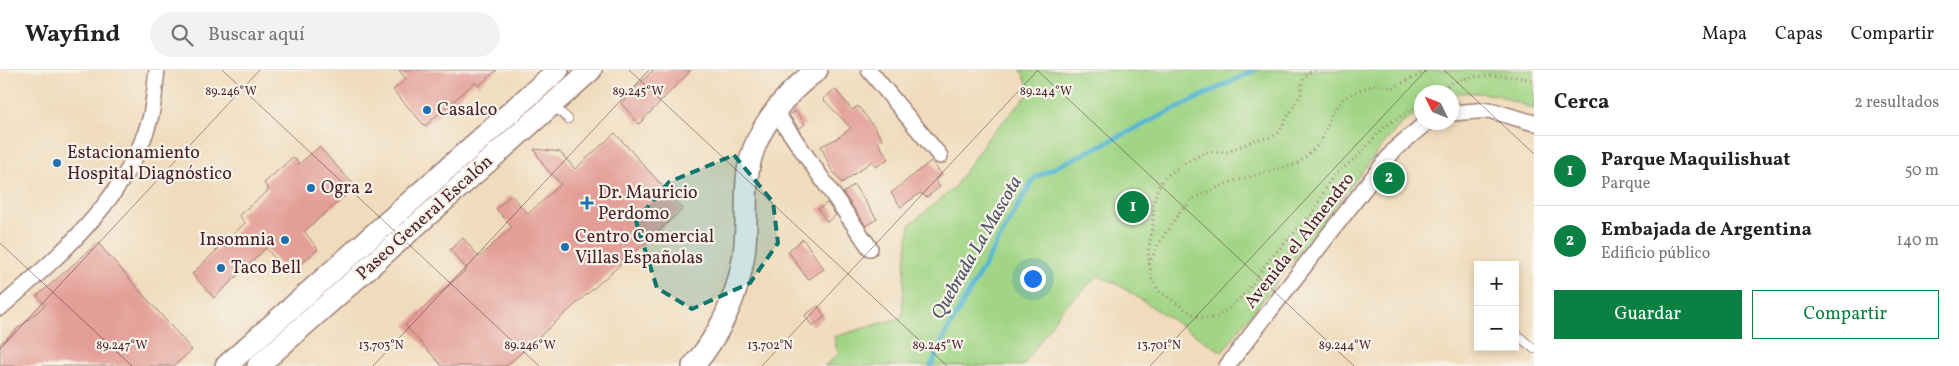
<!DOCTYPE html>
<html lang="es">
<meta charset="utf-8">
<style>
body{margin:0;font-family:Vollkorn,serif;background:#f2f2f2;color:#222}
.controls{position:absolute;right:15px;bottom:15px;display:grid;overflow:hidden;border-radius:0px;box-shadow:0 2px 8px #0003}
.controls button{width:45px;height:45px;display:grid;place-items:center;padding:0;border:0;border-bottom:1px solid #e0e0e0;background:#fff;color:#222;font:25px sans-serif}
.compass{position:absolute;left:1414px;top:15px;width:45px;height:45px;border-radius:50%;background:#fff;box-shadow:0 2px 8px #0003;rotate:313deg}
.you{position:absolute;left:1032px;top:208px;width:18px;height:18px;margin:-12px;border:4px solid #fff;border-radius:50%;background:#1a73e8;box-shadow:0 0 0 8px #1a73e833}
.badge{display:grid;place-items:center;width:32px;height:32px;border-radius:50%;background:#0b8043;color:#fff;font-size:16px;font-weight:700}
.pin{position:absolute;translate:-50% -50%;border:2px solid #fff;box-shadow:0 1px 5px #0006}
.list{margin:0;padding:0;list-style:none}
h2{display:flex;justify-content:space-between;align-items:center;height:65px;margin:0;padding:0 20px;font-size:21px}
h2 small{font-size:16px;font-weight:400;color:#767676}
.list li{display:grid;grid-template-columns:32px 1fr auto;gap:15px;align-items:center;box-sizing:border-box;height:70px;padding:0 20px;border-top:1px solid #e0e0e0}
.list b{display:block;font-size:19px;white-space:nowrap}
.list p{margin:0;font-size:16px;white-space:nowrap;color:#767676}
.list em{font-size:16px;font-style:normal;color:#767676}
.actions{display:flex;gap:10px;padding:15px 20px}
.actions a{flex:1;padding:11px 0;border:1px solid #0b8043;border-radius:0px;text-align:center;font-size:18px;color:#0b8043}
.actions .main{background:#0b8043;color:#fff}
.icon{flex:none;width:28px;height:28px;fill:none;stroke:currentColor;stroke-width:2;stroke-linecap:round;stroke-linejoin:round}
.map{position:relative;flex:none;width:1534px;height:296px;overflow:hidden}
header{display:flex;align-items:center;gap:30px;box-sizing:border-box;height:70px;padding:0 25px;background:#fff;border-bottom:1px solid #e0e0e0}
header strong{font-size:24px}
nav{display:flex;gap:28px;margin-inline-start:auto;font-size:18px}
.search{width:350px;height:45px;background:#f2f2f2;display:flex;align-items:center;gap:12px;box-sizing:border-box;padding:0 18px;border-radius:28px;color:#767676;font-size:19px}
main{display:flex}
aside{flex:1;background:#fff}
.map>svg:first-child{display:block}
</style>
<header>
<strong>Wayfind</strong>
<div class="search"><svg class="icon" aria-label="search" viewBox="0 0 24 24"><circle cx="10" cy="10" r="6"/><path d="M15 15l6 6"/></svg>Buscar aquí</div>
<nav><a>Mapa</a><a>Capas</a><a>Compartir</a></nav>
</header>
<main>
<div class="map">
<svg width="1534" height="296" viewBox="0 0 1534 296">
<rect width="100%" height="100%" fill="#f7f3e8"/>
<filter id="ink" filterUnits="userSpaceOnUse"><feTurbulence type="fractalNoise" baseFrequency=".02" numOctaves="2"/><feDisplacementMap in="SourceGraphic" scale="10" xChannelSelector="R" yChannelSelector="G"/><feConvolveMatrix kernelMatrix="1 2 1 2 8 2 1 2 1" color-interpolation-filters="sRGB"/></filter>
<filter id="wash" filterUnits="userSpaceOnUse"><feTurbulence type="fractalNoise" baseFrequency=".0096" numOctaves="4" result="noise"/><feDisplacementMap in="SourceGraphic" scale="20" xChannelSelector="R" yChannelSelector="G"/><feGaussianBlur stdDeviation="1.12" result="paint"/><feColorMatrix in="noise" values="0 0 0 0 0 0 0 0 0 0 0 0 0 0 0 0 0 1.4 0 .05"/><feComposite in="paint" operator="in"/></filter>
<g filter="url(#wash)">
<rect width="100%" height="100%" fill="#f0dcbc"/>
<!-- green -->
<polygon fill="#a1d585" stroke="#767a58" points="1021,0 1534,0 1534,39 1497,25 1479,23 1422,22 1421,40 1401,54 1382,76 1222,282 1117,214 1098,206 1061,240 1023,296 824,296 838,285 834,267 902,247 905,192 910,154 953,119 987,69 1031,21"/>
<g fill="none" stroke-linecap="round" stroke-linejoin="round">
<!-- stream -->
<polyline stroke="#54b6d3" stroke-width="5" points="931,296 946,263 1034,108 1255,0"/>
</g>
<g id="blocks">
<!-- building -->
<g fill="#e39f97">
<polygon points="399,0 497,0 478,16 475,12 425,56 393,20 406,9"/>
<polygon points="653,0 691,0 639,54 621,33"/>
<polygon points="835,19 852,40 858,36 875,58 882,69 878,72 888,89 876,97 872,91 842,113 831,99 821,76 836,69 851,58 823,29"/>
<polygon points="796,41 805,54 799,59 789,45"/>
<polygon points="615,63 683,139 506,296 442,296 405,255 467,199 450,180 463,168 479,187 512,157 496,139 511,125 528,144 561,114 544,96 534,79 560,82 575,99"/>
<polygon points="319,77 356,117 304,161 318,179 288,205 266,178 214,228 192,204 245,153 239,145 269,120 264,113 293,87 299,94"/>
<polygon points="931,91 942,105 935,110 940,117 927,127 920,123 901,137 891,123"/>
<polygon points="854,115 877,149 866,156 843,123"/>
<polygon points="827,133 836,145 827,152 818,139"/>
<polygon points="803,169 824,199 808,210 788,181"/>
<polygon points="98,173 192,280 174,296 0,296 0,274 45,235 37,226"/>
<polygon points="818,236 825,247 812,256 805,245"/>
</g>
</g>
</g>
<g filter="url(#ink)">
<use href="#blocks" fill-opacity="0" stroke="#9d7e74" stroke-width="1"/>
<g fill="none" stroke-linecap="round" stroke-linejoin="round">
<defs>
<g id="lane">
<polyline points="554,36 568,49"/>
<polyline points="1515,263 1534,279"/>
</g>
<g id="street">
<polyline points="869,0 940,86"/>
<polyline points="775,41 870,178"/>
<polyline points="1452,43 1489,40 1534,53"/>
<path d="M0,238C60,185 127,129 150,49C154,34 155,16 157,0"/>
<polyline points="1227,296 1395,79 1427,52"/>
</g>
<g id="secondary">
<polyline points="226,296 558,0"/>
<polyline points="258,296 591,0"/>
<path d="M693,296C718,268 737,227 743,190C748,164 745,136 747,110C750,65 783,25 817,0"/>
</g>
</defs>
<!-- lane casing -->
<use href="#lane" stroke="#9d7e74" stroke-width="10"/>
<!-- street casing -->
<use href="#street" stroke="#9d7e74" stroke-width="18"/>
<!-- secondary casing -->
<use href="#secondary" stroke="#9d7e74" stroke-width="24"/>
<!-- path -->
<g stroke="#9d7e74" stroke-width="3" stroke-dasharray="1 4" stroke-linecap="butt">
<polyline points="1315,0 1308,3 1302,12 1301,24 1278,63 1271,67 1255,70 1228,82 1206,82 1181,95 1164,108 1158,117 1154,131 1153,154 1148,183 1152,211 1160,222 1196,246 1206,249 1217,247 1233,235 1247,221 1268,191 1312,144 1332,107 1358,86 1384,57 1422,33"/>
<path d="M1439,22C1443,20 1447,16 1452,13C1473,3 1512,4 1534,11"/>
<polyline points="1149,194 1159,173 1180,142 1193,129 1227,113 1299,93 1321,72 1332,42 1345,27 1375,14 1392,18 1429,0"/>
</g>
<!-- lane -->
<use href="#lane" stroke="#fff" stroke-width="8"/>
<!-- street -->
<use href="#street" stroke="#fff" stroke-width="15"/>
<!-- secondary -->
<use href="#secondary" stroke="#fff" stroke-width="21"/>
</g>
</g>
<!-- marked area -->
<path fill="#0f766e" fill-opacity="0.2" stroke="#0f766e" stroke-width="4" stroke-dasharray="10 6" stroke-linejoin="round" d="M734,85L773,132L778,173L750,213L692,239L657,218L636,151L669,112Z"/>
<!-- ticks -->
<path fill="none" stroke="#4a1f2b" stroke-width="1" stroke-opacity="0.45" d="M222,0L539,296M629,0L947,296M1037,0L1354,296M1444,0L1534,84M0,173L132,296M0,279L260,0M373,296L649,0M762,296L1038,0M1150,296L1426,0"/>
<!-- markers -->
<g fill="#1f6fb2" stroke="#f7f3e8" stroke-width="2">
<circle cx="427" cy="40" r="5"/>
<circle cx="57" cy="93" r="5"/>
<circle cx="311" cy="118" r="5"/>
<path d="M584.5 125.5h5v5h5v5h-5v5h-5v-5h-5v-5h5z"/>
<circle cx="285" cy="170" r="5"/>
<circle cx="565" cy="177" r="5"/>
<circle cx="221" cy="198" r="5"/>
</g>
<g text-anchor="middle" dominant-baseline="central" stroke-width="4.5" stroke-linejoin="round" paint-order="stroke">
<!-- poi labels -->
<g font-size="18" fill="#4a1f2b" stroke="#f7f3e8" text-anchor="start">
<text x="437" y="40">Casalco</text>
<text x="67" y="83">Estacionamiento<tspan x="67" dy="21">Hospital Diagnóstico</tspan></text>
<text x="321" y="118">Ogra 2</text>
<text x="598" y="123">Dr. Mauricio<tspan x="598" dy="21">Perdomo</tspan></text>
<text x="575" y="167">Centro Comercial<tspan x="575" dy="21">Villas Españolas</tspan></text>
<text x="275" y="170" text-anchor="end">Insomnia</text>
<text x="231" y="198">Taco Bell</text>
</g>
<!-- street labels -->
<g font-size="18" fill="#4a1f2b" stroke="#f7f3e8">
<text transform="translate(425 148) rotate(-42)">Paseo General Escalón</text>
<text transform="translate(1300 171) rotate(-52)">Avenida el Almendro</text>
</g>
<!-- water labels -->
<g font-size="19" font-style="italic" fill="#4e5466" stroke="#f7f3e8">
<text transform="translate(977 178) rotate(-60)">Quebrada La Mascota</text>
</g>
</g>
<g font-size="12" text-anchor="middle" fill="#4a1f2b" stroke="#f7f3e8" stroke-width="4.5" stroke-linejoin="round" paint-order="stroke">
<text x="231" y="25">89.246°W</text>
<text x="638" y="25">89.245°W</text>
<text x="1046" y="25">89.244°W</text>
<text x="381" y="279">13.703°N</text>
<text x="770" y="279">13.702°N</text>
<text x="1159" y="279">13.701°N</text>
<text x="122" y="279">89.247°W</text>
<text x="530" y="279">89.246°W</text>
<text x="938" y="279">89.245°W</text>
<text x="1345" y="279">89.244°W</text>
</g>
</svg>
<div class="controls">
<button>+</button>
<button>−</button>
</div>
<svg class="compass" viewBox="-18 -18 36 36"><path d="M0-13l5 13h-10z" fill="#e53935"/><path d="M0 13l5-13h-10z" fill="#767676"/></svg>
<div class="you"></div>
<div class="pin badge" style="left:1133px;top:137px">1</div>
<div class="pin badge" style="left:1389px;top:108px">2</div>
</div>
<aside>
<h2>Cerca<small>2 resultados</small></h2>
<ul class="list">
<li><span class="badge">1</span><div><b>Parque Maquilishuat</b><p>Parque</p></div><em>50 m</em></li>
<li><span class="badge">2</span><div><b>Embajada de Argentina</b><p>Edificio público</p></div><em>140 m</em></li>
</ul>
<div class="actions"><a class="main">Guardar</a><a>Compartir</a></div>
</aside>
</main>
